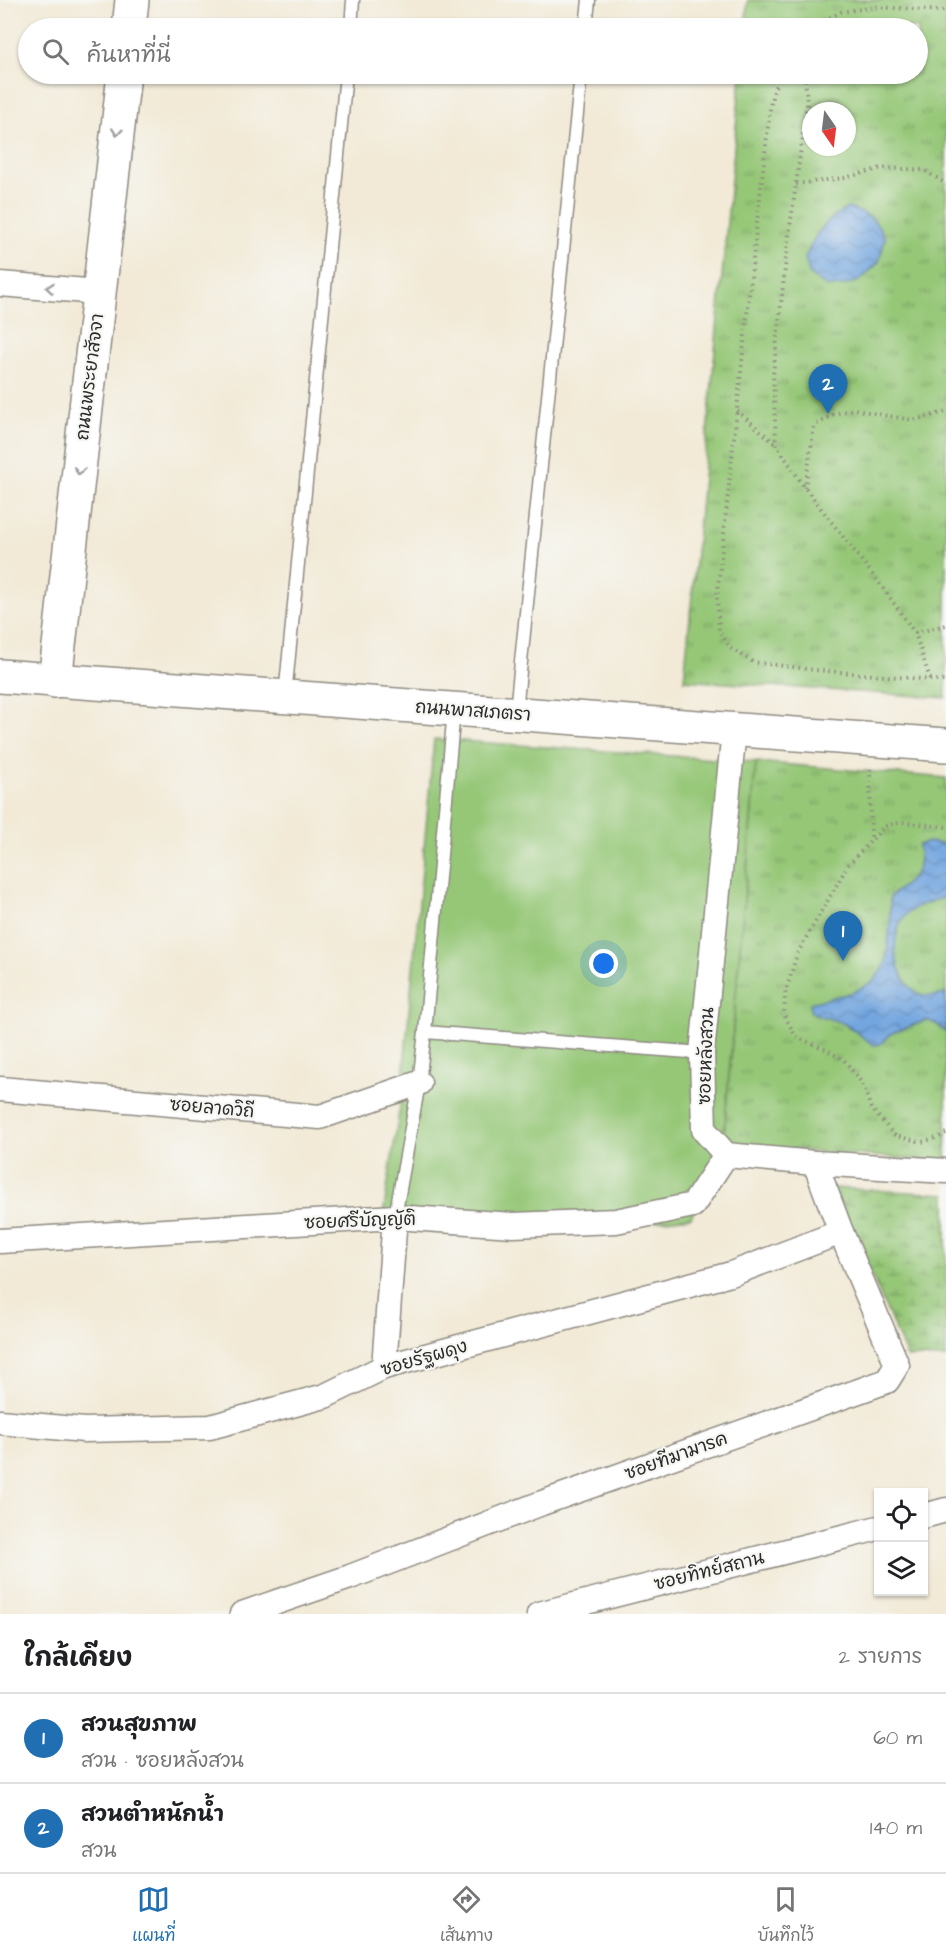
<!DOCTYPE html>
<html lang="th">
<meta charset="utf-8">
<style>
body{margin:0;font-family:"Architects Daughter","Playpen Sans Thai",sans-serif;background:#f2f2f2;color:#202124}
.controls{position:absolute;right:18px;bottom:18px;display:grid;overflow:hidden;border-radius:0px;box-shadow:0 2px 4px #0004}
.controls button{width:54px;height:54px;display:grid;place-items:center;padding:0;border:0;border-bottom:2px solid #e0e0e0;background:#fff;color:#202124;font:30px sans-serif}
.compass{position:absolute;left:802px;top:102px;width:54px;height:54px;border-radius:50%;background:#fff;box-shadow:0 2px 4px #0004;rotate:166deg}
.you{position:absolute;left:604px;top:964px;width:21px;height:21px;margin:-15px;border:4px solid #fff;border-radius:50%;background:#1a73e8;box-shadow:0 0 0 9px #1a73e833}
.badge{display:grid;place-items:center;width:39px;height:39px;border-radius:50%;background:#1f6fb2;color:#fff;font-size:20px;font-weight:700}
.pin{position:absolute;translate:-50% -50px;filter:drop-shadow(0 2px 3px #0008)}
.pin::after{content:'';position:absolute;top:32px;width:21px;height:18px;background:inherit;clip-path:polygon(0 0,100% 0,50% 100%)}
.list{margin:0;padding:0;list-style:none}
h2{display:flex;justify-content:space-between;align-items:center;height:78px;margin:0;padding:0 24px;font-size:26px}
h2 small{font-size:20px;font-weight:400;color:#757577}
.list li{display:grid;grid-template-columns:39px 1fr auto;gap:18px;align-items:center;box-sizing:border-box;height:90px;padding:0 24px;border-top:2px solid #e0e0e0}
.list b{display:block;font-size:22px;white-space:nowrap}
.list p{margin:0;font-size:20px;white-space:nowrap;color:#757577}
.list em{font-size:20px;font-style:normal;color:#757577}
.icon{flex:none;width:33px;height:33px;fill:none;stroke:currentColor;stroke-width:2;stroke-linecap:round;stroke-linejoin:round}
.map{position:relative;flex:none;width:946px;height:1614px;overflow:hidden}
.search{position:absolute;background:#fff;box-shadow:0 2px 4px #0004;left:18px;right:18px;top:18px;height:66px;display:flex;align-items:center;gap:15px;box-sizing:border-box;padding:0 21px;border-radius:33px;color:#757577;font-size:22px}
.sheet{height:258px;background:#fff}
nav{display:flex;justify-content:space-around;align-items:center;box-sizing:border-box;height:84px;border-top:2px solid #e0e0e0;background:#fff;font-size:16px;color:#757577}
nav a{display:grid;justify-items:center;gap:3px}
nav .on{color:#1f6fb2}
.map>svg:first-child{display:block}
</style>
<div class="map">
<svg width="946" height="1614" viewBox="0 0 946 1614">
<defs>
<pattern id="grass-tufts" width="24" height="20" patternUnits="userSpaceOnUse" patternTransform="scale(1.5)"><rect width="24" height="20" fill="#95c777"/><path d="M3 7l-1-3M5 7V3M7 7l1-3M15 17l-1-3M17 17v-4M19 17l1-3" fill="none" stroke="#7aa262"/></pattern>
<pattern id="wetland-marsh" width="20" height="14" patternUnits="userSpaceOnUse" patternTransform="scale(1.5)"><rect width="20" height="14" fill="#95c777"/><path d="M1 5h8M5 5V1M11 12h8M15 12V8" fill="none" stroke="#7aa262"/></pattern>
<pattern id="water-waves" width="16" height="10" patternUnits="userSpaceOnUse" patternTransform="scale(1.5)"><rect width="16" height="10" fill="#73a6df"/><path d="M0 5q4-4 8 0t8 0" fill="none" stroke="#5f87b5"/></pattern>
</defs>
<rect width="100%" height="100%" fill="#f6f6f2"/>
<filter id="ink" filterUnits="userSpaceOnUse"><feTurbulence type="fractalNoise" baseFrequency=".0167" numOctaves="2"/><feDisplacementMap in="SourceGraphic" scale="12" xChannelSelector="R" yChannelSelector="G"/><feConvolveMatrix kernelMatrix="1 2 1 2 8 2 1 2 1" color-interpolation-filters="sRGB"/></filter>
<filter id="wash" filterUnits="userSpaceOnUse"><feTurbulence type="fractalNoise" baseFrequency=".008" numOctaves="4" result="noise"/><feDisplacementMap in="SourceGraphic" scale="24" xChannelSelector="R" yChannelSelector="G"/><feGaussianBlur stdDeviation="1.35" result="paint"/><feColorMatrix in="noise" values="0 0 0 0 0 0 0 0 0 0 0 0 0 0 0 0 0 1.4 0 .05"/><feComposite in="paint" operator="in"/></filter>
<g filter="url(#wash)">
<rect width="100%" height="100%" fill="#f2ead7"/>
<!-- grass -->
<g fill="url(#grass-tufts)" stroke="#607951" stroke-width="1.5" fill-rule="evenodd">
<path d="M748,0H946V698L684,680L741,74H918V28H745ZM811,111H847V147H811Z"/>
<polygon points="756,762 946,778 946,1162 723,1144"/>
</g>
<!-- wetland -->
<polygon fill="url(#wetland-marsh)" stroke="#607951" stroke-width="1.5" points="834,1188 946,1194 946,1358 907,1357"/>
<!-- garden -->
<polygon fill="#95c777" stroke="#607951" stroke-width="1.5" points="434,739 756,762 723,1144 691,1217 511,1237 381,1228 401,1100"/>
<!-- water -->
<g fill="url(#water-waves)" stroke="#4f6885" stroke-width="1.5">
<path d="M848,208C869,214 876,219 885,238L879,262L859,281L842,286L827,287L810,275L805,258C816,233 824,221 848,208Z"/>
<path d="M928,842L946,844V897C933,901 913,906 904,917C898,923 898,931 896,939C892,961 905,997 932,996C936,996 942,994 946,994V1033L938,1025L927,1020L892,1033L881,1044L874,1045C864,1039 856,1031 846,1025C835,1018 819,1018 810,1011V1003L854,992L874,981L886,963L890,925V897C910,879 925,875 918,845Z"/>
</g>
</g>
<g filter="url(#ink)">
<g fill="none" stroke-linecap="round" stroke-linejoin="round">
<defs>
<g id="lane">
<polyline points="351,28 353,0"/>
<polyline points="586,28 589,0"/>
<polyline points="285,696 346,74"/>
<polyline points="454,710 425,1032 702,1053"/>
<polyline points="516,711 581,74"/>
<polyline points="395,1217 419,1083 425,1032"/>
</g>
<g id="street">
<polyline points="0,284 99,292"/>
<polyline points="734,730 702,1053 704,1130 726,1155 815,1163 946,1171"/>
<polyline points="0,1089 320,1117 419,1083"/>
<polyline points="0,1241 395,1217 513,1225 616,1221 693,1205 726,1155"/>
<polyline points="384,1367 395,1217"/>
<polyline points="0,1422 84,1430 210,1427 325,1396 384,1367 731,1274 841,1232"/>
<polyline points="924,1516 946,1510"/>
<polyline points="242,1614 350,1577 542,1503 887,1381 897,1365 841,1232 815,1163"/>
<polyline points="539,1614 878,1528"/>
</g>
<g id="secondary">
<polyline points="129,28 132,0"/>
<polyline points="0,676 946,745"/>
<polyline points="55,681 124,74"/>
</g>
</defs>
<!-- lane casing -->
<use href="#lane" stroke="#8e8a81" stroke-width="15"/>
<!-- street casing -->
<use href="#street" stroke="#8e8a81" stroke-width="27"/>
<!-- secondary casing -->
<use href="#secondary" stroke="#8e8a81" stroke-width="36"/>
<!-- path -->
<g stroke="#8e8a81" stroke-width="4" stroke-dasharray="1.5 4.5" stroke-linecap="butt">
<polyline points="808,28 841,12 876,7 946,11"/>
<polyline points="779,74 771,101 756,231 717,597 719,630 730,648 753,662 815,670 946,681"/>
<polyline points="805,74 807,104 788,242 773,374 776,444 805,488 883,588 915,633 930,679"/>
<polyline points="796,184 844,178 882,168 924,170 946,184"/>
<polyline points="737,411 776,444"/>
<polyline points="805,488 814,426 834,414 854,409 882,415 913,420 946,412"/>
<polyline points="915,633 946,625"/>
<polyline points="870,769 871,839"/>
<polyline points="946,827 902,822 885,826 848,865 797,954 785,994 784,1015 796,1037 825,1049 844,1060 862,1083 871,1108 895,1136 922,1142 939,1137 946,1133"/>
</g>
<!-- lane -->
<use href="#lane" stroke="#fff" stroke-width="12"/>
<!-- street -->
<use href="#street" stroke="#fff" stroke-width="24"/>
<!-- secondary -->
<use href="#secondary" stroke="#fff" stroke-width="33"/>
</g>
<!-- one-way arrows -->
<defs><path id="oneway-chevron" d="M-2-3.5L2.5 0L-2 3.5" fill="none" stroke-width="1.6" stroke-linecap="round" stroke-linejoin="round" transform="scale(1.5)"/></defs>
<g stroke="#a0a0a0">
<use href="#oneway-chevron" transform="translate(117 132) rotate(96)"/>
<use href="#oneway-chevron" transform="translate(50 288) rotate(-175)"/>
<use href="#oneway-chevron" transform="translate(79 471) rotate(97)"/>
</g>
</g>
<g text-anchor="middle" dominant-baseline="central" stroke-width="4.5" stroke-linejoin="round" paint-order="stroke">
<!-- street labels -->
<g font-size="18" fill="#2b2b2b" stroke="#f6f6f2">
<text transform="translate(90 377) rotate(-83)">ถนนพระยาสัจจา</text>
<text transform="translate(473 711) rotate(4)">ถนนพาสเภตรา</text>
<text transform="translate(706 1056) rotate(-88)">ซอยหลังสวน</text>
<text transform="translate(212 1108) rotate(5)">ซอยลาดวิถี</text>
<text transform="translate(360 1221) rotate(-2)">ซอยศรีบัญญัติ</text>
<text transform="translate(424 1358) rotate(-16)">ซอยรัฐผดุง</text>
<text transform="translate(676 1456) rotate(-20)">ซอยฑีฆามารค</text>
<text transform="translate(709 1571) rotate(-14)">ซอยทิทย์สถาน</text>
</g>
</g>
</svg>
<div class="controls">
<button><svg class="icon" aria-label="locate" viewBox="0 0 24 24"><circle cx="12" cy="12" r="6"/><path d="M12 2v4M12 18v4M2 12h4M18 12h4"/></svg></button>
<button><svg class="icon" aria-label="layers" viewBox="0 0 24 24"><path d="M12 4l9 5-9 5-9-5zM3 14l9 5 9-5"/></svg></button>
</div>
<svg class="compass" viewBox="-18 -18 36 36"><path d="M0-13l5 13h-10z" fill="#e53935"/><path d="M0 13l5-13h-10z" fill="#757577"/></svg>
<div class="you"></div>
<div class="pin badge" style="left:843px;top:961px">1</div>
<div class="pin badge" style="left:828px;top:414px">2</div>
<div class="search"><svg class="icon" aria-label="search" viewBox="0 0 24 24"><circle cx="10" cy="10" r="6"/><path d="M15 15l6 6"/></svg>ค้นหาที่นี่</div>
</div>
<section class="sheet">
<h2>ใกล้เคียง<small>2 รายการ</small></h2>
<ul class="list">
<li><span class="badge">1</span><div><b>สวนสุขภาพ</b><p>สวน · ซอยหลังสวน</p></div><em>60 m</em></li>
<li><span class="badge">2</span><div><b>สวนตำหนักน้ำ</b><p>สวน</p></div><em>140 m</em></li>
</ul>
</section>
<nav>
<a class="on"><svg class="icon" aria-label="map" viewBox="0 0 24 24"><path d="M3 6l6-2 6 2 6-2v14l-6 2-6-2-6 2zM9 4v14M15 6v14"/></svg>แผนที่</a>
<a><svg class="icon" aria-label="directions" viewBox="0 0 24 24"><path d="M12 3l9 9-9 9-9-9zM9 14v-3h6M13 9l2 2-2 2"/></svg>เส้นทาง</a>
<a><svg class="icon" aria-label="saved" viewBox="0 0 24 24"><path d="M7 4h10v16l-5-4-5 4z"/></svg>บันทึกไว้</a>
</nav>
